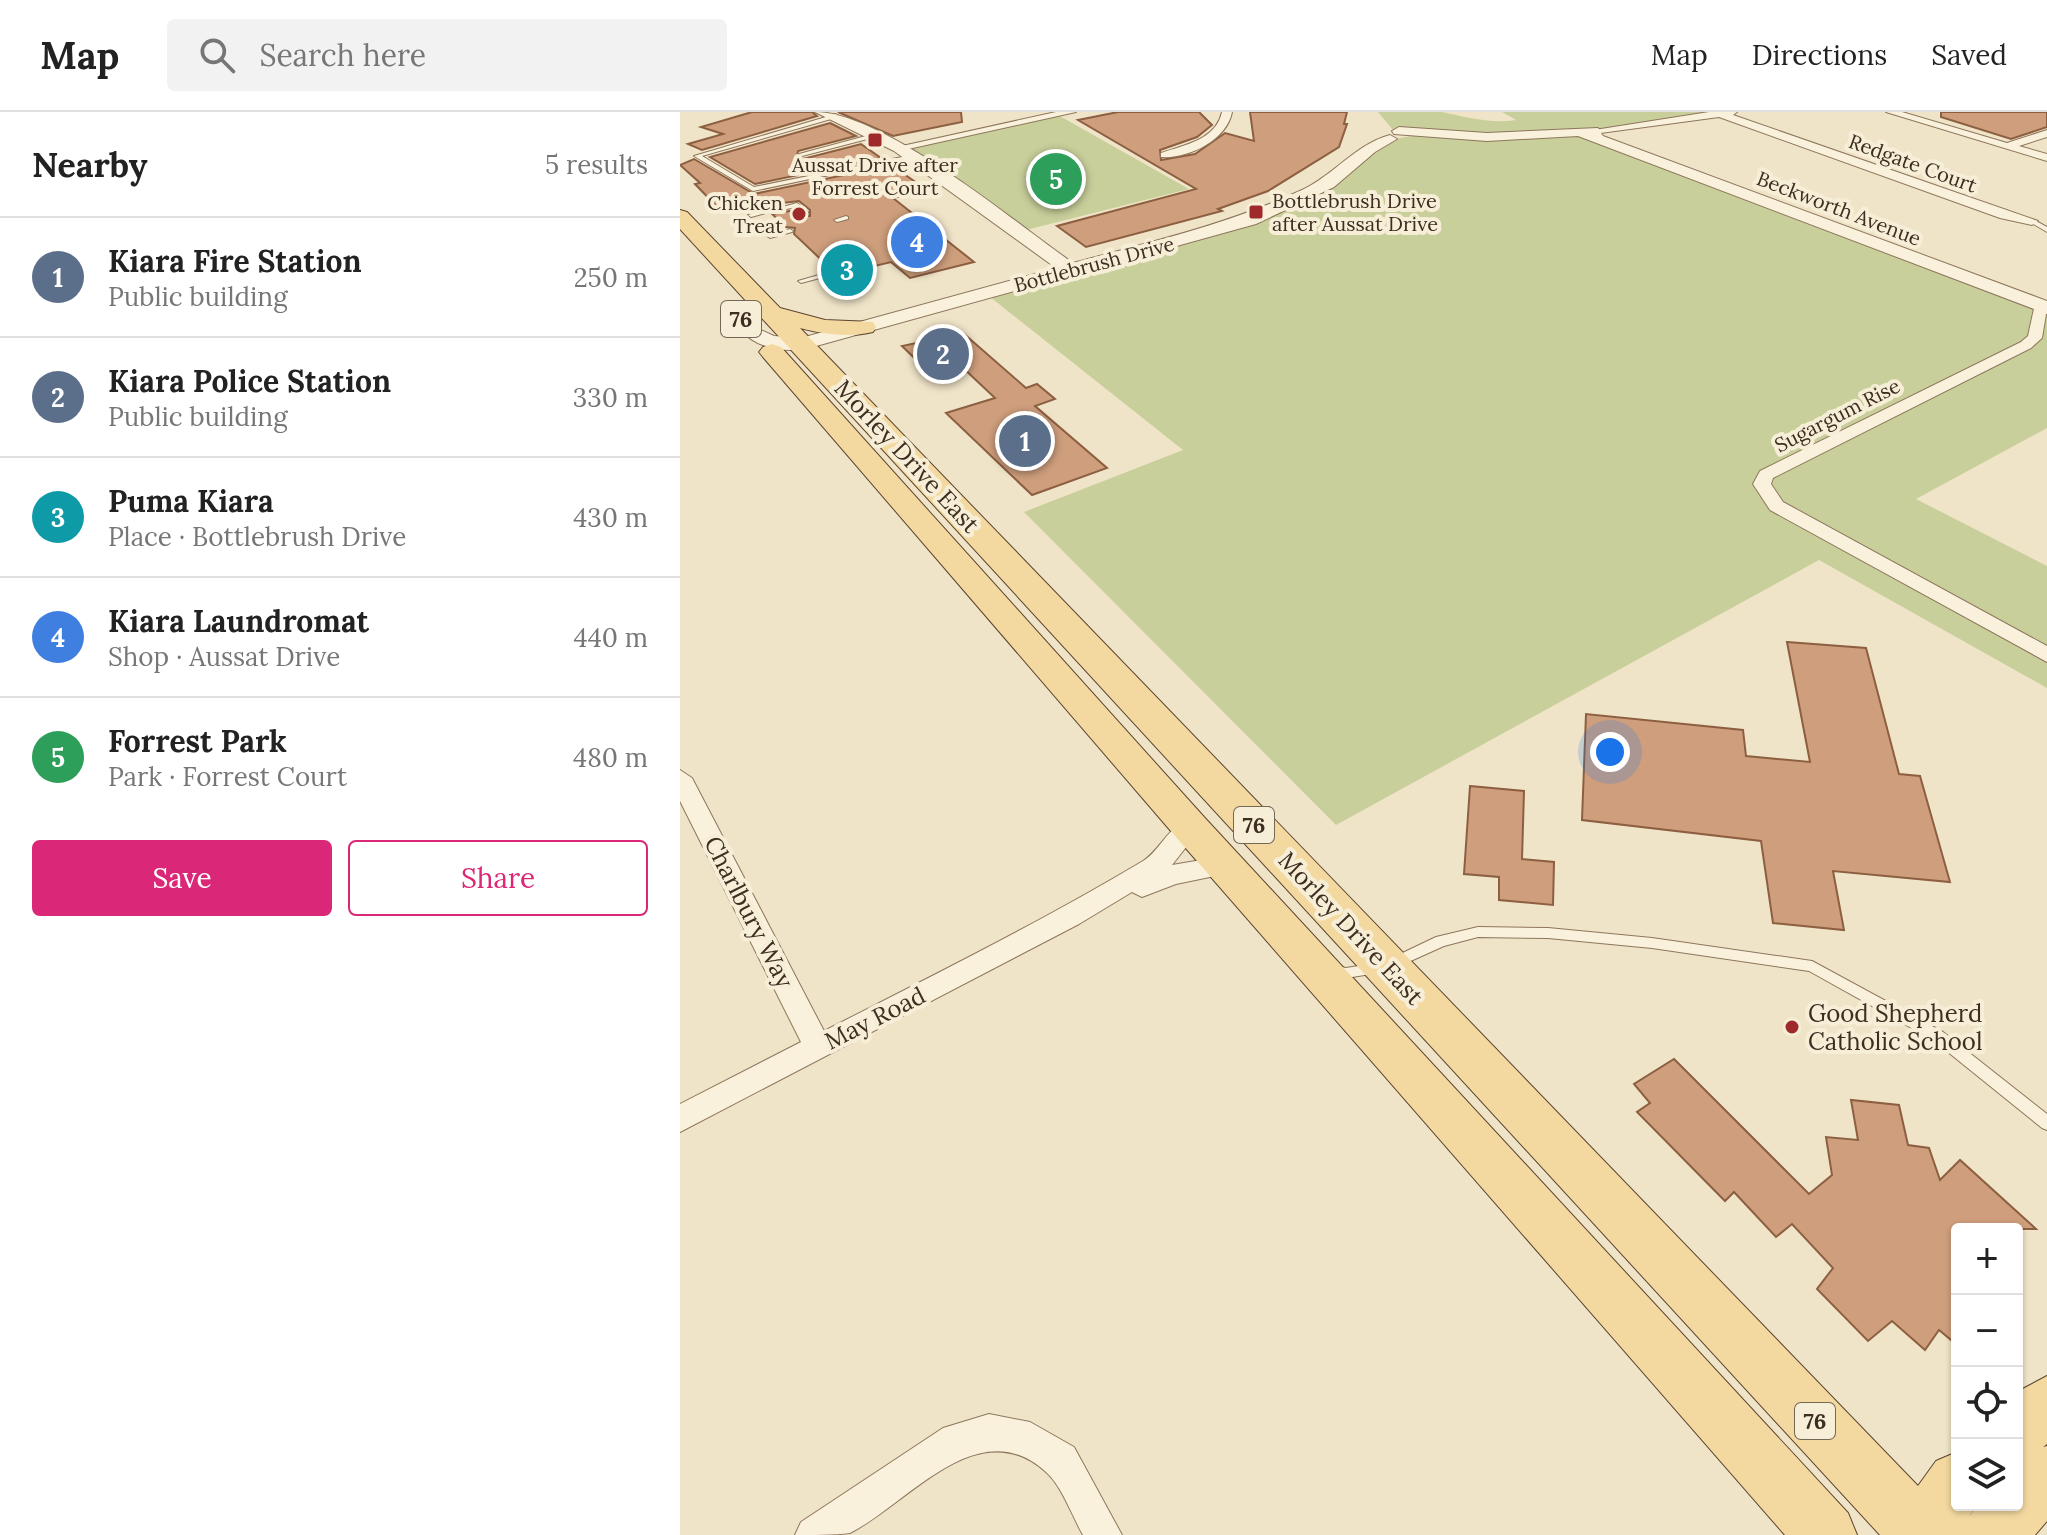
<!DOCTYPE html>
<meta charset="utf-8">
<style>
body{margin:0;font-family:Lora,serif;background:#f2f2f2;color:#222}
.controls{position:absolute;right:24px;bottom:24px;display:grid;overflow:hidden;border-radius:8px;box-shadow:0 2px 6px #0004}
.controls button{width:72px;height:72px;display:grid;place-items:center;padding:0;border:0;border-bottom:2px solid #e0e0e0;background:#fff;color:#222;font:40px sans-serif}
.you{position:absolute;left:930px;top:640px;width:28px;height:28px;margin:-20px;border:6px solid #fff;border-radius:50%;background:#1a73e8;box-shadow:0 0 0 12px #1a73e833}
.badge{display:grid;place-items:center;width:52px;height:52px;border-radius:50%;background:#db2777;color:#fff;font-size:26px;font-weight:700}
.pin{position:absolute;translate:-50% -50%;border:4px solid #fff;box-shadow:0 2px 8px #0006}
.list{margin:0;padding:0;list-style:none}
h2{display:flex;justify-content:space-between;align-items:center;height:104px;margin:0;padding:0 32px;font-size:34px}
h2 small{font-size:26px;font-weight:400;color:#767676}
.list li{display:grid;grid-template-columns:52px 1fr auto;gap:24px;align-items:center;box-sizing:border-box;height:120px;padding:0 32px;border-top:2px solid #e0e0e0}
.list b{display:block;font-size:30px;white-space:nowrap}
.list p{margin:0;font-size:26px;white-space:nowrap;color:#767676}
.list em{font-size:26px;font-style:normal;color:#767676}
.actions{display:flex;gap:16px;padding:24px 32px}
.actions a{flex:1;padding:18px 0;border:2px solid #db2777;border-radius:8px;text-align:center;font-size:28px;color:#db2777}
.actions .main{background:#db2777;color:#fff}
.icon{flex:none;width:44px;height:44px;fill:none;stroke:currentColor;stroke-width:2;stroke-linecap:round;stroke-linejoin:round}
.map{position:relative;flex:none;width:1367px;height:1423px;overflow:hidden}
header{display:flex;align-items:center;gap:48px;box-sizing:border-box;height:112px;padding:0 40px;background:#fff;border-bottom:2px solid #e0e0e0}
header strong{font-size:38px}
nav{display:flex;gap:44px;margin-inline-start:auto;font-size:28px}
.search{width:560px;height:72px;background:#f2f2f2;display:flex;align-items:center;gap:20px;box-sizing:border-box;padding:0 28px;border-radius:8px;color:#767676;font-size:30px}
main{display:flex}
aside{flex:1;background:#fff}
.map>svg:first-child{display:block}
</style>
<header>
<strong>Map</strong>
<div class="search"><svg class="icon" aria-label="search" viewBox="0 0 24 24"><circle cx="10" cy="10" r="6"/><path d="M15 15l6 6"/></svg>Search here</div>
<nav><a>Map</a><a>Directions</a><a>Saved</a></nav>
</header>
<main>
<aside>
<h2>Nearby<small>5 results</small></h2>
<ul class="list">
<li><span class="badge" style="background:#5c6f8a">1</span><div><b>Kiara Fire Station</b><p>Public building</p></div><em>250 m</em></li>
<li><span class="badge" style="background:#5c6f8a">2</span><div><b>Kiara Police Station</b><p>Public building</p></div><em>330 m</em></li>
<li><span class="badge" style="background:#0f9aa8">3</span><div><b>Puma Kiara</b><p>Place · Bottlebrush Drive</p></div><em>430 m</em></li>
<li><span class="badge" style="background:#3f7fe0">4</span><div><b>Kiara Laundromat</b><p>Shop · Aussat Drive</p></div><em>440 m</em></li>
<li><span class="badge" style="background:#2e9e5b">5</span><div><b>Forrest Park</b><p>Park · Forrest Court</p></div><em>480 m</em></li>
</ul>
<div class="actions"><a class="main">Save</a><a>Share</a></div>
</aside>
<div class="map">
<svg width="1367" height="1423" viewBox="0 0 1367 1423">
<rect width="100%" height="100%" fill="#f0e4c8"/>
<!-- green -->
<g fill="#c9cf9b">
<path d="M698,0C718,0 742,0 762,0C786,5 810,12 836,8L822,0H1052L902,20L1367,198V316L1236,387L1367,454V576L1139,448L656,713L344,400L503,338L305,181L530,120L663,61L715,27L736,23L713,18Z"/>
<polygon points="378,3 509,77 338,120 219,36"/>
</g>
<!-- building -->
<g fill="#cf9f7d" stroke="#8d5f41" stroke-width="2">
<polygon points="72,0 132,0 137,4 22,38 8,32 43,22 21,15"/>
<polygon points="158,0 281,0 282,10 213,24"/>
<polygon points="438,0 519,0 532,13 517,25 480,38 481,48 515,42 545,21 574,29 570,0 667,0 664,12 667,12 659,35 588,79 538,97 542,99 406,135 377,114 516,77 398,8"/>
<polygon points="1261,0 1367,0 1367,15 1331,27 1261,5"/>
<polygon points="150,11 176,24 118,39 117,44 123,47 181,32 201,46 75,72 30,45"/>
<polygon points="14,47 74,82 211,53 247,78 213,86 294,150 230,166 211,150 195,154 189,147 175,153 179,158 158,164 156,157 151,157 114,122 115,116 106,115 92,102 115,98 122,104 130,104 130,98 119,89 40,98 15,72 20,71 0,53"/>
<polygon points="283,221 346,276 357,272 375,287 355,294 427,356 352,383 266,301 315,286 281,254 252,263 222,234"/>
<polygon points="1107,530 1186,536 1219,662 1240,664 1270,770 1153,759 1164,818 1093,811 1081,729 902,708 906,602 1063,618 1066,644 1130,650"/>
<polygon points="790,674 844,679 842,747 874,750 873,793 819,788 819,765 784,762"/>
<polygon points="994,947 1129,1082 1152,1063 1146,1025 1178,1028 1171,988 1219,993 1228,1033 1249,1036 1260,1068 1280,1048 1356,1117 1277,1117 1277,1233 1259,1218 1245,1238 1212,1209 1188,1229 1137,1177 1153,1156 1112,1112 1096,1125 1054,1080 1045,1089 957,1000 970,991 954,972"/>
</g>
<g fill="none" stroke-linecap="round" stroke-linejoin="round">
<defs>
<g id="service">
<polygon points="156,2 158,5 22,44 74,75 232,43 235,45 73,79 14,44"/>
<polygon points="197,21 199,24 122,44 119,42"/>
<polygon points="117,91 128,100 128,102 124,102 116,95 102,98 99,96"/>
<polygon points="95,95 97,98 71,105 68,103"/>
<polygon points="166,104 168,105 168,107 157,110 154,108"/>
<polygon points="1350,108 1354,108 1367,115 1367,120 1350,110"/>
<polygon points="110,117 113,119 112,120 90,126 87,124"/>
<polygon points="190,150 192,151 192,153 181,156 178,154"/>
<polygon points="153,159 155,160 155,162 121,171 118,169"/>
<polygon points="798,815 868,816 972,826 1132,849 1263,920 1367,1002 1367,1018 1362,1016 1253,928 1129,859 972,836 868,826 798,825 764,834 715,856 710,855 708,851 710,847 756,825"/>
<polygon points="698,851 703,852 705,856 703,860 666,866 648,862 646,858 648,854 653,853 666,856"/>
</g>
<g id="minor">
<polygon points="376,0 396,0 219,39 213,36"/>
<path d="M542,0H552C547,28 508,47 481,45V41C504,33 536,28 542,0Z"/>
<polygon points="1029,0 1057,0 1053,3 1358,109 1352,113 1320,106 1039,5 913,22 908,19"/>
<polygon points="1206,0 1222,0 1327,31 1367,18 1367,25 1339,34 1367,42 1367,49"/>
<polygon points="1355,192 1365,192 1367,196 1362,226 1351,236 1093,366 1091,372 1103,390 1367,534 1367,550 1090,398 1073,372 1080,359 1341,230 1348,224"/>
<path d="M0,658L12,666L144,919C252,864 359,811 463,749C482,738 494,701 519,709L522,715L492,753L545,744L554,746L557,753L554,760L496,772L462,785L452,780L399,812L0,1020V992L121,930L0,689Z"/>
<path d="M309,1302L350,1310L394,1335L442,1423H403C392,1404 382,1374 366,1360C298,1298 228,1392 170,1421C156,1423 131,1423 115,1423L121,1410L263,1316Z"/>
</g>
<g id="tertiary">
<path d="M135,0C204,0 334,110 393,151C471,130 548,112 622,78C654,63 676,32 710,23L717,27L695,40L654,75L576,112L129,236C108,241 79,237 64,221L67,217L74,215L94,224L121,226L376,156L214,39Z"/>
<polygon points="719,15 807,21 918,16 923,24 1367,189 1367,202 898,24 807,29 714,22 712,19"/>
</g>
<g id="primary">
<path d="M0,98L7,100L100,196L145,208L193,210L196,215L193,220C169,226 143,222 120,216L1238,1374L1256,1349L1277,1340V1393H1297L1290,1403L1298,1393H1337V1352L1342,1346L1337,1349V1280L1367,1264V1332L1363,1335L1367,1334V1409L1355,1423H1200L0,117Z"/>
<polygon points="92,232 101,235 524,705 1168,1401 1177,1423 1105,1423 496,725 83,245 79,240 83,235"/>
</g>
</defs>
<!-- service casing -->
<use href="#service" stroke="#8d765c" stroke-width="2"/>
<!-- minor casing -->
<use href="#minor" stroke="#8d765c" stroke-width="2"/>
<!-- tertiary casing -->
<use href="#tertiary" stroke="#8d765c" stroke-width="2"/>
<!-- primary casing -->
<use href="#primary" stroke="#5b4430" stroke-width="2"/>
<!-- service -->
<use href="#service" fill="#faf1dc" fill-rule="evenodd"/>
<!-- minor -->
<use href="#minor" fill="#faf1dc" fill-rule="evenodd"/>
<!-- tertiary -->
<use href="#tertiary" fill="#faf1dc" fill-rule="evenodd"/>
<!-- primary -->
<use href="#primary" fill="#f3d9a0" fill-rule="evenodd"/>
</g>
<!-- markers -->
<g fill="#9e2a2b" stroke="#f7eed8" stroke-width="3">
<rect x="187" y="20" width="16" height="16" rx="4"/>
<rect x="568" y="92" width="16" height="16" rx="4"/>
<circle cx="119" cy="102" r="8"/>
<circle cx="1112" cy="915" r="8"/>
</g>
<g text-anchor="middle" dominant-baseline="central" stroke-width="8" stroke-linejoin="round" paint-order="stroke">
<!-- far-street labels -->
<g font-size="20" fill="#3d2e20" stroke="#f7eed8">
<text transform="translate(1233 51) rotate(20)">Redgate Court</text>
<text transform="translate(1159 96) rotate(21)">Beckworth Avenue</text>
<text transform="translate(414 152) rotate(-15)">Bottlebrush Drive</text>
<text transform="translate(1157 303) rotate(-27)">Sugargum Rise</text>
</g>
<!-- far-poi labels -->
<g font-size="20" fill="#3d2e20" stroke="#f7eed8">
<text x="195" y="52">Aussat Drive after<tspan x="195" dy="23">Forrest Court</tspan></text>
<text x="592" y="88" text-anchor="start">Bottlebrush Drive<tspan x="592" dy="23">after Aussat Drive</tspan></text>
<text x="103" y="90" text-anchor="end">Chicken<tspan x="103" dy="23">Treat</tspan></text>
</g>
<!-- shield labels -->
<g fill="#f7eed8" stroke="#756857" stroke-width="2">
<rect x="41" y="189" width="40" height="36" rx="6"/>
<rect x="554" y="695" width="40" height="36" rx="6"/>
<rect x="1115" y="1291" width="40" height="36" rx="6"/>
</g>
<g font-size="22" font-weight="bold" fill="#3d2e20">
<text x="61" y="207">76</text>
<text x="574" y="713">76</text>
<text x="1135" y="1309">76</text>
</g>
<!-- street labels -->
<g font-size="24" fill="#3d2e20" stroke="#f7eed8">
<text transform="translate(227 344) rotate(47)">Morley Drive East</text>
<text transform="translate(69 800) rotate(63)">Charlbury Way</text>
<text transform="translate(671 816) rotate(47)">Morley Drive East</text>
<text transform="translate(195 906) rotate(-27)">May Road</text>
</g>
<!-- poi labels -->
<g font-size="24" fill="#3d2e20" stroke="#f7eed8" text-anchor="start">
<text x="1128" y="901">Good Shepherd<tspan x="1128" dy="28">Catholic School</tspan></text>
</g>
</g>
</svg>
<div class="controls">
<button>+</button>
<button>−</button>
<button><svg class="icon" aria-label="locate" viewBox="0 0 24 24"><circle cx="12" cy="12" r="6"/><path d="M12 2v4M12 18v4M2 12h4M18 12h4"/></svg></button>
<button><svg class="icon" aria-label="layers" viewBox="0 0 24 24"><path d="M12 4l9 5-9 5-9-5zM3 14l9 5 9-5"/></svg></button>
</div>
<div class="you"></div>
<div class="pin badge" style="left:345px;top:329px;background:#5c6f8a">1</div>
<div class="pin badge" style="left:263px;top:242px;background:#5c6f8a">2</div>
<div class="pin badge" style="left:167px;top:158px;background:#0f9aa8">3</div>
<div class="pin badge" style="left:237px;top:130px;background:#3f7fe0">4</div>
<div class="pin badge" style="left:376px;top:67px;background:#2e9e5b">5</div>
</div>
</main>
